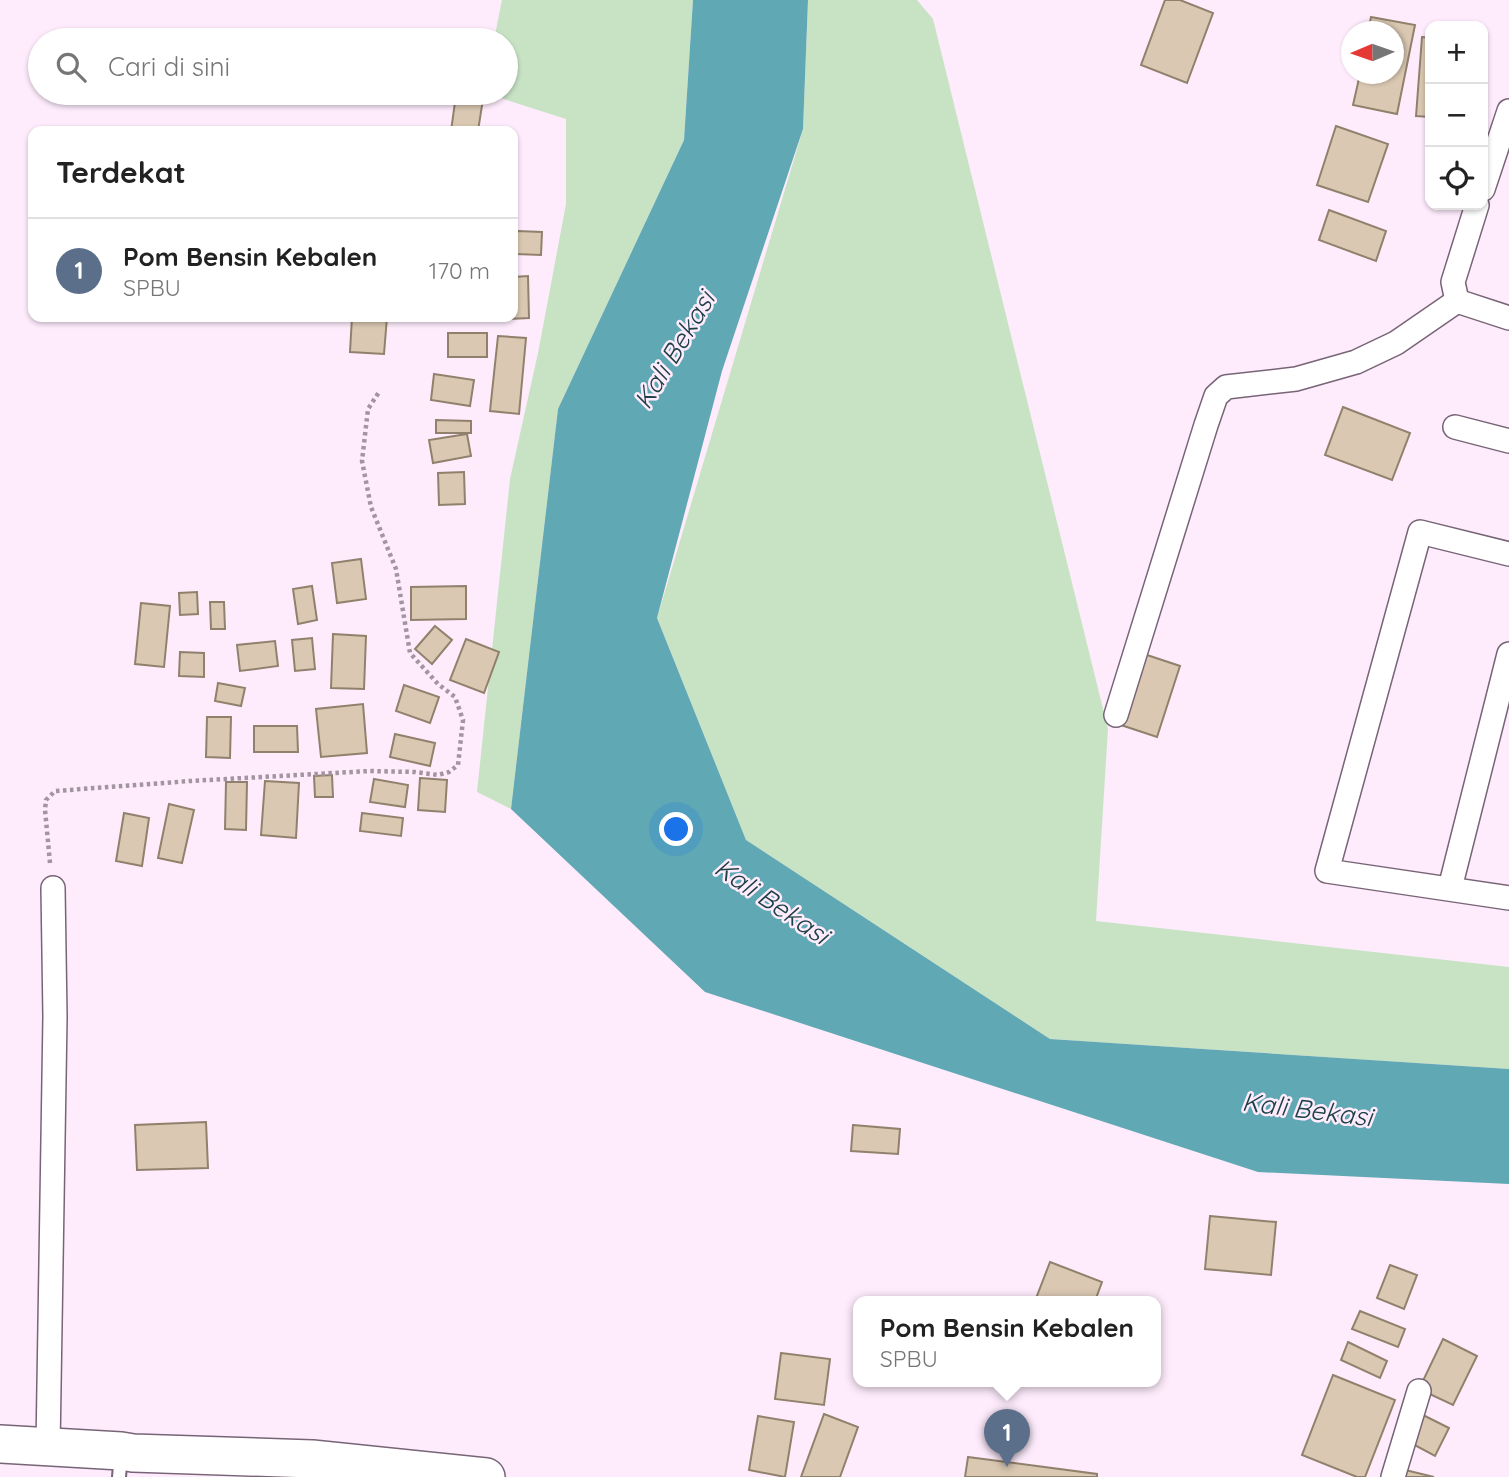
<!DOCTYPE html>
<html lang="id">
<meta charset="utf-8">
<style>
body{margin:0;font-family:Quicksand,sans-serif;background:#f2f2f2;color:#222}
.controls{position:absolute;right:21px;top:21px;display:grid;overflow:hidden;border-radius:14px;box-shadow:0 2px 5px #0004}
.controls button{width:63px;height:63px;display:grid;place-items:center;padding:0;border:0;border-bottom:2px solid #e0e0e0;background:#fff;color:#222;font:35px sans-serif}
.compass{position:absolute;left:1341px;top:21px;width:63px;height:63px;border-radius:50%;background:#fff;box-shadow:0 2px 5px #0004;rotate:268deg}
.you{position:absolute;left:677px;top:830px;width:24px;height:24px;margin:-18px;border:5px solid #fff;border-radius:50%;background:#1a73e8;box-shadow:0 0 0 10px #1a73e833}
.badge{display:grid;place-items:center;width:46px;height:46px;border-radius:50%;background:#7454cd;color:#fff;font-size:23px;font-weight:700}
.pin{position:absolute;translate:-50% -58px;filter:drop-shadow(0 2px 4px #0008)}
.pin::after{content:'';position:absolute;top:37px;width:24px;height:21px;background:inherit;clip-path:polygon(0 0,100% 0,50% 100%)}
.popup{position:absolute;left:853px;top:1296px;width:308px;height:91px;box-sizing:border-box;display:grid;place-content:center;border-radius:14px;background:#fff;filter:drop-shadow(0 2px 5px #0005);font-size:23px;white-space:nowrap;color:#767676}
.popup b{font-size:26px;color:#222}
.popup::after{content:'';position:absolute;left:50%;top:100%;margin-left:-14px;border:14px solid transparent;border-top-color:#fff}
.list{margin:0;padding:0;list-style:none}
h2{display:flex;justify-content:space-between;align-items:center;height:91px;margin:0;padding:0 28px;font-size:30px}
h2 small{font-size:23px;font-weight:400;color:#767676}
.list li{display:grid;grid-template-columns:46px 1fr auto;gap:21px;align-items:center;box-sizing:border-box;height:105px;padding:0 28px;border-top:2px solid #e0e0e0}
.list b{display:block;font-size:26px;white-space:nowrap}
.list p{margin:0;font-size:23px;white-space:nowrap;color:#767676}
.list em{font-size:23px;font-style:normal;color:#767676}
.icon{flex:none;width:38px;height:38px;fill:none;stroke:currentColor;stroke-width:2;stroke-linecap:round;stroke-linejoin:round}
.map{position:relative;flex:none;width:1509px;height:1477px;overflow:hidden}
.search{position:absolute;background:#fff;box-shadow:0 2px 5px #0004;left:28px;top:28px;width:490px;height:77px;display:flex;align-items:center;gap:18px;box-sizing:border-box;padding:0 24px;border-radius:38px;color:#767676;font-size:26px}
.panel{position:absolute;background:#fff;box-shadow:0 2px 5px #0004;left:28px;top:126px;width:490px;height:196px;border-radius:14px}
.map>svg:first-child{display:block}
</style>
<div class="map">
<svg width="1509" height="1477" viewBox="0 0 1509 1477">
<rect width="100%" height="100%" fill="#feecfd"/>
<!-- green -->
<g fill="#c7e3c4">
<polygon points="502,0 693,0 684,140 558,409 511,809 477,792 510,479 538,353 566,204 566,119 485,93 506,93 506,40 494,40"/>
<polygon points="808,0 917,0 933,19 1108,729 1096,921 1509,967 1509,1069 1050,1039 746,840 657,618 803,129"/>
</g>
<!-- water -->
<polygon fill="#60a8b3" points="693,0 808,0 803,129 722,371 657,618 746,840 1050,1039 1509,1069 1509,1184 1258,1172 705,992 511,809 558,409 684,140"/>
<!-- building -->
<g fill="#dac8b2" stroke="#91816c" stroke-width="2">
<polygon points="1165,0 1180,0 1213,13 1187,83 1141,65"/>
<polygon points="1371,17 1415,25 1397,114 1353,105 1360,74 1394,74 1394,32 1368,32"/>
<polygon points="1422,37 1430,38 1430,117 1416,116"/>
<polygon points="456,95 483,99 478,131 451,131"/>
<polygon points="1336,126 1388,144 1368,202 1317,185"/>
<polygon points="1329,210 1386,231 1376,261 1319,240"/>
<polygon points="517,231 542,232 541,255 516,254"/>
<polygon points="528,276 529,318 506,319 506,317 513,317 513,277"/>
<polygon points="352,317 387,317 384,354 350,352"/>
<rect x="448" y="333" width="39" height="24"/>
<polygon points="498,336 526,338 519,414 490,411"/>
<polygon points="434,374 474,380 470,406 431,400"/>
<polygon points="1343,407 1410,433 1392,480 1325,455"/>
<polygon points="436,420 471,421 471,433 436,433"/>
<polygon points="467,434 471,456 433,463 429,440"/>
<polygon points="464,472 465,504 439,505 438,473"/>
<polygon points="361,559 366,599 337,603 332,563"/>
<polygon points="312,586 317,620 298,624 293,589"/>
<polygon points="466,586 466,619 411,620 411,587"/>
<polygon points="197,592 198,614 180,615 179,593"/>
<polygon points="210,602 224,602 225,629 211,629"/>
<polygon points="141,603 170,606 164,667 135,664"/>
<polygon points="435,626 452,640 432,664 415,649"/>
<polygon points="333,634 366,636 364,689 331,688"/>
<polygon points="312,638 315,669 295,671 292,640"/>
<polygon points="466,639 499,652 484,693 450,680"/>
<polygon points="275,641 278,666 240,671 237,645"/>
<polygon points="180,652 204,653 204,677 179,676"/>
<polygon points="1141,653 1180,666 1157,737 1118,724"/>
<polygon points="218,683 245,688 241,706 215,701"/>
<polygon points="404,685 439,697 430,723 396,711"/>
<polygon points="363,704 367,753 321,757 316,709"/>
<polygon points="207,717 231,717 230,758 206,757"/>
<polygon points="254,726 297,726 298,752 254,752"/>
<polygon points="395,734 435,743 430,766 390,757"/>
<polygon points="332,775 333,797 315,797 314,776"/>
<polygon points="420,778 447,780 445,812 418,810"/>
<polygon points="374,779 408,785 405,807 370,802"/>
<polygon points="265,781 299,783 296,838 261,835"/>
<polygon points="226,782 247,782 246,830 225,829"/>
<polygon points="169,804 194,810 182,863 158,858"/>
<polygon points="124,813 149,818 142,866 116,861"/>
<polygon points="362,813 403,818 401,836 360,831"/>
<polygon points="206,1122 208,1168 137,1170 135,1125"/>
<polygon points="853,1125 900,1129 898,1154 851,1151"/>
<polygon points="1210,1216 1276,1222 1271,1275 1205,1269"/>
<polygon points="1050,1262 1102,1282 1095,1301 1035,1301"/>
<polygon points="1390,1265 1417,1275 1404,1309 1377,1298"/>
<polygon points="1360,1311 1405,1329 1398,1347 1352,1329"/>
<polygon points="1443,1339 1477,1356 1453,1405 1419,1389"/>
<polygon points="1348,1342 1387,1361 1380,1378 1341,1360"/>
<polygon points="781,1353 830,1359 824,1405 775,1399"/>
<polygon points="1333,1375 1395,1400 1365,1477 1357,1477 1302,1455"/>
<polygon points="824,1414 858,1427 840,1477 801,1477"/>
<polygon points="1423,1415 1449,1428 1435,1456 1409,1442"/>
<polygon points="758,1416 794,1422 785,1477 749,1470"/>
<polygon points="968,1457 1097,1474 1097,1477 965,1477"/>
<polygon points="1397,1468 1434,1477 1395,1477"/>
</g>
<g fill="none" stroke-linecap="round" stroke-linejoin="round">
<defs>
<polyline id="service" points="119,1477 121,1454"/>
<g id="minor">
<polyline points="1483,189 1509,111"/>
<polyline points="1477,205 1453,282 1457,301 1509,318"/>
<polyline points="1455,427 1509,441"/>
<polyline points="1509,554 1420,532 1327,871 1509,898"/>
<polyline points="1116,715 1206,425 1216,396 1226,387 1296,379 1356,362 1396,343 1457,301"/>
<polyline points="1450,888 1509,654"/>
<polyline points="48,1447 55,1017 53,888"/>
<polyline points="1393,1477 1419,1391"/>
</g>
<polyline id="primary" points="0,1444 121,1451 133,1453 312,1459 486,1477"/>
</defs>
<!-- service casing -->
<use href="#service" stroke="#776476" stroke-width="16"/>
<!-- minor casing -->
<use href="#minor" stroke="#776476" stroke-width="26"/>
<!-- primary casing -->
<use href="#primary" stroke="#776476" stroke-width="40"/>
<!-- path -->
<polyline stroke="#a294a1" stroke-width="4.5" stroke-dasharray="3.5 3.5" stroke-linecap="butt" points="50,863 45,810 46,800 55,791 190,781 370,771 415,772 438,775 449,772 458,765 463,720 455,697 438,684 410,653 396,569 371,507 362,461 368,409 379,392"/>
<!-- service -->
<use href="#service" stroke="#fff" stroke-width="12"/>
<!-- minor -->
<use href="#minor" stroke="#fff" stroke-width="23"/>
<!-- primary -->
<use href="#primary" stroke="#fff" stroke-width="37"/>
</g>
<g text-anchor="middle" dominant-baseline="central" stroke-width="5" stroke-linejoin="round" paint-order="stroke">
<!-- water labels -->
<g font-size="26" font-style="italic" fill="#1d4045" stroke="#feecfd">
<text transform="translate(674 350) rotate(-59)">Kali Bekasi</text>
<text transform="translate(772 901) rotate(34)">Kali Bekasi</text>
<text transform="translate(1307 1109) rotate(7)">Kali Bekasi</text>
</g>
</g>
</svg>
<div class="controls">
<button>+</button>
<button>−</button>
<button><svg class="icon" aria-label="locate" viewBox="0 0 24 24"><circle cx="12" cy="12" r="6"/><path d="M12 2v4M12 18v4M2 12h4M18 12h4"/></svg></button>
</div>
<svg class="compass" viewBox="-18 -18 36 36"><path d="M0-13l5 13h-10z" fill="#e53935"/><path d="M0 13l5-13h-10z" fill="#767676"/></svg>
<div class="you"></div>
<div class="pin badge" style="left:1007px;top:1467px;background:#5c6f8a">1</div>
<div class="popup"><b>Pom Bensin Kebalen</b>SPBU</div>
<div class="search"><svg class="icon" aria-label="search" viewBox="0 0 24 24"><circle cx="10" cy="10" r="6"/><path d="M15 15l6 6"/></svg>Cari di sini</div>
<section class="panel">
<h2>Terdekat<small></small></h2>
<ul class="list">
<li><span class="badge" style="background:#5c6f8a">1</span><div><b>Pom Bensin Kebalen</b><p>SPBU</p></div><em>170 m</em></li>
</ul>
</section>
</div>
